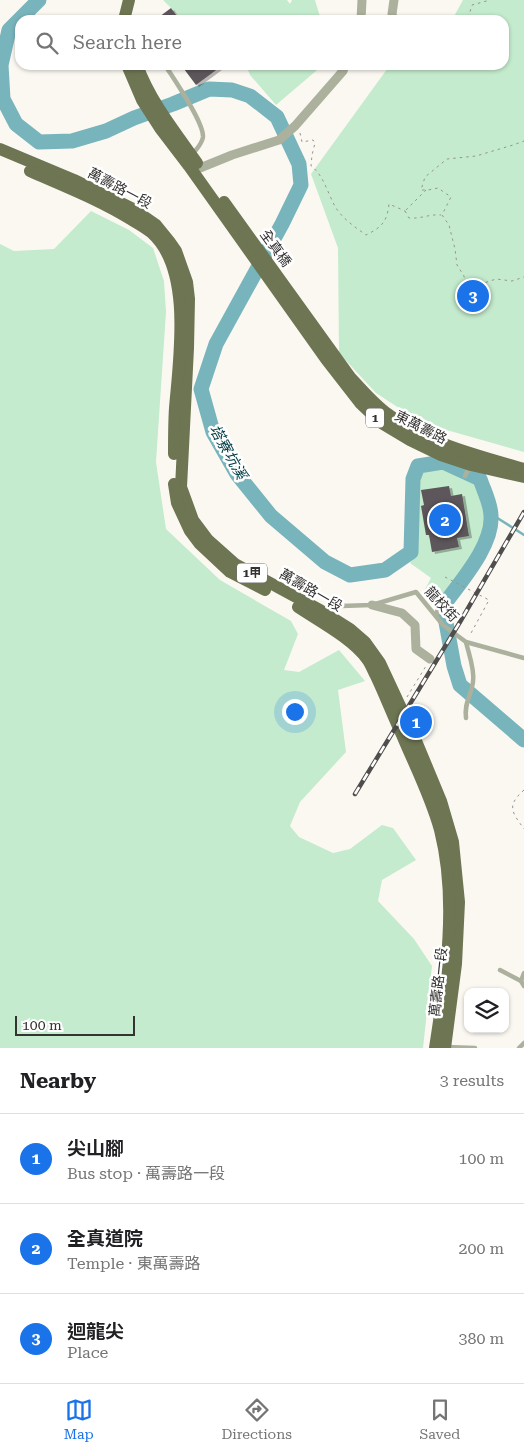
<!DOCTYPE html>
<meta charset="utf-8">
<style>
body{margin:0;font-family:"Roboto Serif","Noto Sans TC",serif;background:#f6f6f6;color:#202124}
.controls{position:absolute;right:15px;bottom:15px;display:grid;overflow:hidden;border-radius:10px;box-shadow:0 1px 4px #0004}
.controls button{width:45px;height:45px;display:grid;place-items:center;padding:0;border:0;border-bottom:1px solid #e0e0e0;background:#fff;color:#202124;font:25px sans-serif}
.scale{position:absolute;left:15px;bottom:12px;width:120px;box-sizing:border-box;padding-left:5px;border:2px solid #353331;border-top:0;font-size:14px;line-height:18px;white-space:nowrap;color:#353331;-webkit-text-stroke:4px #fff;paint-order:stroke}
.you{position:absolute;left:294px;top:711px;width:18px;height:18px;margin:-12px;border:4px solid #fff;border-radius:50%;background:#1a73e8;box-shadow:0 0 0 8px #1a73e833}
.badge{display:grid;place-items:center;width:32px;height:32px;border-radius:50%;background:#1a73e8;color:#fff;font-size:16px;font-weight:700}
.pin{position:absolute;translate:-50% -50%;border:2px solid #fff;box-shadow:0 1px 5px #0006}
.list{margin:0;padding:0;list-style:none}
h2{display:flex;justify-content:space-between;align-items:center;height:65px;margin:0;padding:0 20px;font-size:21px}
h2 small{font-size:16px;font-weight:400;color:#757577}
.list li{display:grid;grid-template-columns:32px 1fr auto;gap:15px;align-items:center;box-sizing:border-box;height:90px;padding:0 20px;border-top:1px solid #e0e0e0}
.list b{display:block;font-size:19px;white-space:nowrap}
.list p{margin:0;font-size:16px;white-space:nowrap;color:#757577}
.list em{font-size:16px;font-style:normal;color:#757577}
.icon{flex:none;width:28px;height:28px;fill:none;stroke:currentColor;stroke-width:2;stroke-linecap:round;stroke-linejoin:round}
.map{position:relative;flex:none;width:524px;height:1048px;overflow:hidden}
.search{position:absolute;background:#fff;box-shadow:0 1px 4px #0004;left:15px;right:15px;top:15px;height:55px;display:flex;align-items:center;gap:12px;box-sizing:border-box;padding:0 18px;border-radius:15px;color:#757577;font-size:19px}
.sheet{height:335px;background:#fff}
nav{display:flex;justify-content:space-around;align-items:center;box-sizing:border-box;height:70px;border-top:1px solid #e0e0e0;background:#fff;font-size:14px;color:#757577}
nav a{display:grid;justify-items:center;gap:2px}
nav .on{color:#1a73e8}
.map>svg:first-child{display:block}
</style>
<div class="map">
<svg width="524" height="1048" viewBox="0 0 524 1048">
<defs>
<filter id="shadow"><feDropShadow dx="3" dy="2" stdDeviation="0" flood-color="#0004"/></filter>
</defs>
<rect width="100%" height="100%" fill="#fbf8f2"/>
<!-- green -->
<g fill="#c4ebcd">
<polygon points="163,0 287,0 290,4 292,0 315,0 321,20 183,20"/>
<polygon points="463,0 524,0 524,452 422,423 376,393 339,353 338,248 311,174 390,65 504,65 504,20 452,20"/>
<polygon points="246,65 323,65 276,105 250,75"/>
<polygon points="91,211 129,230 153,248 164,281 166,312 156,462 166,529 220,580 291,621 298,634 284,670 299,672 339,650 365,681 338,690 346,752 300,802 290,826 299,837 333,853 350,849 382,825 393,828 416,860 382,880 378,901 414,939 432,966 423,1048 0,1048 0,244 14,251 54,249"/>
<path d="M442,466L475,480C480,493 489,510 487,524C485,548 453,586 439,607L423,593L431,578L410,563L416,555L417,483L421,470Z"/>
</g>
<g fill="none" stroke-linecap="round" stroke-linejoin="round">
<!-- stream -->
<g stroke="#78b4bc" stroke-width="2.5">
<polyline points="0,100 3,99"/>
<polyline points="491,514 524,535"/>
</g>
<!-- river -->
<path stroke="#78b4bc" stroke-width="15" d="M39,0L9,30L1,65L3,99L16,124L39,142L72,141L106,131L134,118L173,104L209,89L232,90L250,96L277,117L299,164L301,185L282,224L216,344L201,389L213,432L237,474L271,516L325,562L350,575L385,570L411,552L413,479L418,466L443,462L480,479C484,491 491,504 491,516C493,546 460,582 443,606L454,666L460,685L524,740"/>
</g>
<!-- building -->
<g fill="#5d575a" filter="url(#shadow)">
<polygon points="171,8 180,20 155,20"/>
<polygon points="181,65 223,65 196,85"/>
<polygon points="449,486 451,496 462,494 469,536 457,538 459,547 432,552 429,535 426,535 421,506 424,505 421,490"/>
</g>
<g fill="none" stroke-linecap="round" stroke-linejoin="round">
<!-- path -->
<g stroke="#979490" stroke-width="1" stroke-dasharray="2.5 4" stroke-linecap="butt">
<polyline points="461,20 469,15 472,5 490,0"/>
<path d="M300,133L302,142L313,140L315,143L312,155L311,166C324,175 328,195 336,208C343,219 355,227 366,235C382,227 387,222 389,204L405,211"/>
<polyline points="406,210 426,190"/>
<path d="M405,211L409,218C422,219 428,214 441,215"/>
<polyline points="467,284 475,286 496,279 512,281 524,277"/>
<polyline points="471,295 467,291 464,276 457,265 455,249 449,225 442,215 451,197 438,188 428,190 421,190 425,177 447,159 476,156 513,145 524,141"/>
<polyline points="445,577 489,600 470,635"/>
<polyline points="407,697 426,666"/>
<path d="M524,790C506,806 512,812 524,829"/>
</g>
<!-- service -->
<g stroke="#acb19d" stroke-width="4.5">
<path d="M165,65C173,78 204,122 203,137C202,144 197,148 193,154"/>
<polyline points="465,476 470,466"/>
<polyline points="324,609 341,606 372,605 416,592 443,625 466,642 524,658"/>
<polyline points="436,616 438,608 436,605"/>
<path d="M466,642C469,655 475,670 473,682C471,696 464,703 466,718"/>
<polyline points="500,970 521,981"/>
<polyline points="524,973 521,981 524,986"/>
<polyline points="447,1047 475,1048"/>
<polyline points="519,1048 524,1043"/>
</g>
<!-- minor -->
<g stroke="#acb19d" stroke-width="9">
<polyline points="394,0 392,14 394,20"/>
<polyline points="361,20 362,0"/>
<polyline points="190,167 200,168 232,155 279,140 295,126 343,71 345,65"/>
<polyline points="372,605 402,613 415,625 416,649 430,659"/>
</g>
<!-- primary -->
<g stroke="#6d7552" stroke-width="12">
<polyline points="124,20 129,0"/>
<polyline points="127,65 142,100 160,128 189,166 326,359 361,404 380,422 410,440 441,455 471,465 524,477"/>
<path d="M137,65C150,101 175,132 197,163"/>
<polyline points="0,149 74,180 133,209 156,225 169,241 176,251 187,282 189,299 188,348 181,487 193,520 208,540 235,564 320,610 350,629 365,642 380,663 414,736 441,801 453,842 459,902 456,964 445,1048"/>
<path d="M30,171C64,186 100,200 132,220C139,224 146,228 152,233C193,270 179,359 175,408C174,423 174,438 174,454"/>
<path d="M224,202L350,377C361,389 372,402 385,412C425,443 476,455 524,469"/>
<polyline points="174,484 177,503 190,531 199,543 230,572 265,590"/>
<path d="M298,607C319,621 353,639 367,659C371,664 373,671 376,676C385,695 393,716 402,735C415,766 431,797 440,830C458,901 446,977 435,1048"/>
</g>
<defs>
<polyline id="rail" points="355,794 460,622 524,512"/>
</defs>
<!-- rail casing -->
<use href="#rail" stroke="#504e4c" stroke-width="4.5"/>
<!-- rail -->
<use href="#rail" stroke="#fff" stroke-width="2.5" stroke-dasharray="8" stroke-linecap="butt"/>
</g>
<g text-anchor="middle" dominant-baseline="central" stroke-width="5" stroke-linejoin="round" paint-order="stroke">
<!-- shield labels -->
<g fill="#fff" stroke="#72706f" stroke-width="1">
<rect x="366" y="408.5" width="18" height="19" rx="4"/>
<rect x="237" y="563.5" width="30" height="19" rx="4"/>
</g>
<g font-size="12" font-weight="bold" fill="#353331">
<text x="375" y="418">1</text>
<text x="252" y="573">1甲</text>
</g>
<!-- street labels -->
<g font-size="14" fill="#353331" stroke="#fff">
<text transform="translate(120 188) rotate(28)">萬壽路一段</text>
<text transform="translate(276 248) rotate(54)">全真橋</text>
<text transform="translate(421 427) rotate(27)">東萬壽路</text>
<text transform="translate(311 590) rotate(30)">萬壽路一段</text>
<text transform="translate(442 604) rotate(47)">龍校街</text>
<text transform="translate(438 982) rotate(-84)">萬壽路一段</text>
</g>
<!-- water labels -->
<g font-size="15" font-style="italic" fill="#064047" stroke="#fff">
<text transform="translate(228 452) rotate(61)">塔寮坑溪</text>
</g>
</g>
</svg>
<div class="controls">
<button><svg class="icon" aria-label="layers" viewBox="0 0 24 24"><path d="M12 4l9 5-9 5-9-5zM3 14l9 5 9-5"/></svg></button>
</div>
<div class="scale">100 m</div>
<div class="you"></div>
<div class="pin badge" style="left:416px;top:722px">1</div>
<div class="pin badge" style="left:445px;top:520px">2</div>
<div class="pin badge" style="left:473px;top:296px">3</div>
<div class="search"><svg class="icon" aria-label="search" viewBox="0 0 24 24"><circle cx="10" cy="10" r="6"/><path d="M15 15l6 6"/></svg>Search here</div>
</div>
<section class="sheet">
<h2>Nearby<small>3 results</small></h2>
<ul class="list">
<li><span class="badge">1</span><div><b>尖山腳</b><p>Bus stop · 萬壽路一段</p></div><em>100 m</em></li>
<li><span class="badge">2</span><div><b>全真道院</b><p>Temple · 東萬壽路</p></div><em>200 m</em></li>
<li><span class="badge">3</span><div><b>迴龍尖</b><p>Place</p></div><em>380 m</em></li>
</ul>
</section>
<nav>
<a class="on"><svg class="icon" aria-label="map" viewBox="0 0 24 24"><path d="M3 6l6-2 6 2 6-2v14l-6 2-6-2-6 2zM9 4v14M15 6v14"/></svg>Map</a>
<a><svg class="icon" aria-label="directions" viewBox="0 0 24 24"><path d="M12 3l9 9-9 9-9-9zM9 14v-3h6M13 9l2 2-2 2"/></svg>Directions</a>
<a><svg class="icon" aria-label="saved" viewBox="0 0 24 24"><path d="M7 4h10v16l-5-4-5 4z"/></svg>Saved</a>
</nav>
